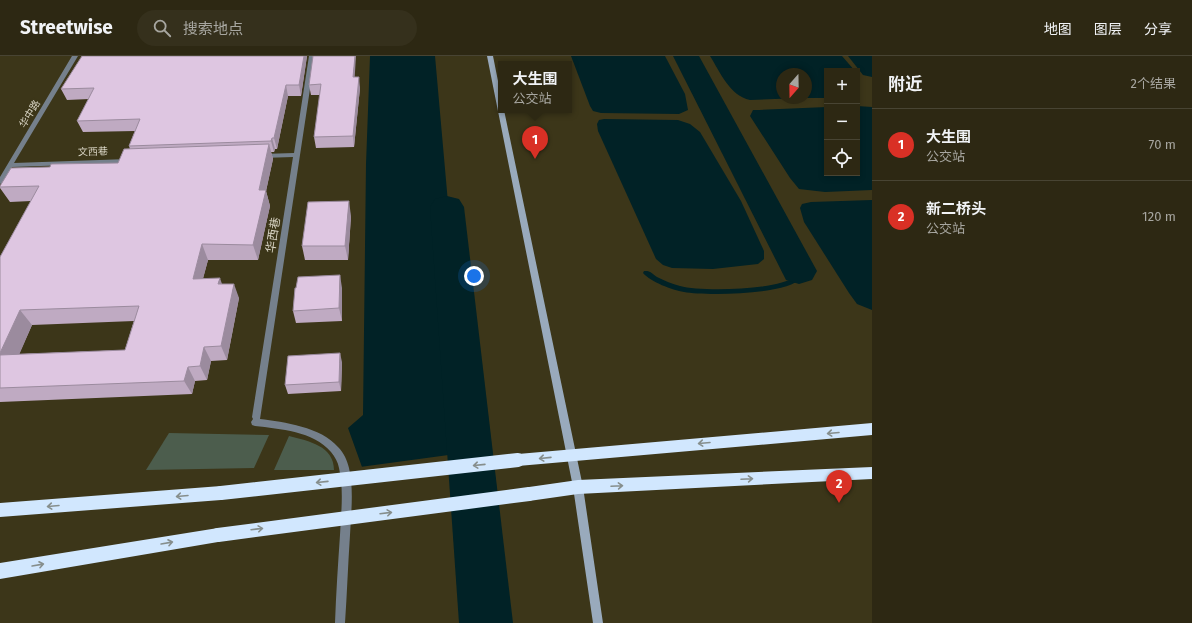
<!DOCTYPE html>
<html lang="zh">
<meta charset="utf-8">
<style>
body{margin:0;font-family:"Fira Sans","Noto Sans SC",sans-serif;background:#35301c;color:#f1f3f6}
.controls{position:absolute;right:12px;top:12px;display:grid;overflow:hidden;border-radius:0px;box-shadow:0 2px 6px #0003}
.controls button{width:36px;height:36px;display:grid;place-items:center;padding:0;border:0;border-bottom:1px solid #484433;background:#2d2813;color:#f1f3f6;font:20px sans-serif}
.compass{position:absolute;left:776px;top:12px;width:36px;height:36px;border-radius:50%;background:#2d2813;box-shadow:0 2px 6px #0003;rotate:200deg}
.you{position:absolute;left:474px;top:220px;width:14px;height:14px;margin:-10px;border:3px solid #fff;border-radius:50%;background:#1a73e8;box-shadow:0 0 0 6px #1a73e833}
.badge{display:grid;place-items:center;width:26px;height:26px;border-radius:50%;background:#d93025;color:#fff;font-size:13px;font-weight:700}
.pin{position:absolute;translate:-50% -33px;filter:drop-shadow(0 1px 2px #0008)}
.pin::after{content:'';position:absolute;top:21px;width:14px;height:12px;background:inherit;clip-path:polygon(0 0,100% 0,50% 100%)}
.popup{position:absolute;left:498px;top:5px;width:74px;height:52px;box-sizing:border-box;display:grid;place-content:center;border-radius:0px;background:#2d2813;filter:drop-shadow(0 1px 3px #0005);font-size:13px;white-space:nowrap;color:#a7a6a0}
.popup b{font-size:15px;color:#f1f3f6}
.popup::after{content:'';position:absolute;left:50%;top:100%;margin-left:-8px;border:8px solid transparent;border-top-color:#2d2813}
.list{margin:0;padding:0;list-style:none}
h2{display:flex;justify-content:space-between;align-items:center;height:52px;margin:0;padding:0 16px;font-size:17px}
h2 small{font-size:13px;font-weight:400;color:#a7a6a0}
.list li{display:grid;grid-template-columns:26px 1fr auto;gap:12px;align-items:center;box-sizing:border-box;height:72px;padding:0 16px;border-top:1px solid #484433}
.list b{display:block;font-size:15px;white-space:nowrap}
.list p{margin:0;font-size:13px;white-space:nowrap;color:#a7a6a0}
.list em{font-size:13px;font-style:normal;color:#a7a6a0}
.icon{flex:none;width:22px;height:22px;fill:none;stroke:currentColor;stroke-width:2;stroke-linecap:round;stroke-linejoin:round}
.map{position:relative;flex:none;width:872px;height:567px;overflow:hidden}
header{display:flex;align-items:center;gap:24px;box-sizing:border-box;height:56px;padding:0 20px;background:#2d2813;border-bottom:1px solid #484433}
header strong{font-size:19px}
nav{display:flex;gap:22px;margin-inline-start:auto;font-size:14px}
.search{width:280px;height:36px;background:#35301c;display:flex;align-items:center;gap:10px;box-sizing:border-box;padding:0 14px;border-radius:22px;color:#a7a6a0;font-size:15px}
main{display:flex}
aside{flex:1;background:#2d2813}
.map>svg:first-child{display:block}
</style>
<header>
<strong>Streetwise</strong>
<div class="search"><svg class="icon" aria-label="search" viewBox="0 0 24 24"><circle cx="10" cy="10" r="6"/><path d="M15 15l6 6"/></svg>搜索地点</div>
<nav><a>地图</a><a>图层</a><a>分享</a></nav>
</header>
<main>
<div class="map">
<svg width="872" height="567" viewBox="0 0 872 567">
<rect width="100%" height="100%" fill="#3c3619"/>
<!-- green -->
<g fill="#4c5d4d">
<polygon points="169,377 269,379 254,412 146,414"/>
<path d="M289,380C309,385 334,390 334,414H274Z"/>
</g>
<!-- water -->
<g fill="#012226">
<polygon points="370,0 435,0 453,203 448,212 473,334 476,412 367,425 348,372 363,359 366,108"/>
<polygon points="571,0 665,0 685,38 688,54 679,58 601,57 593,55 590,50"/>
<path d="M710,0H842L855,15H827V42H806V18H782V42H801L750,44C730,40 720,16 710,0Z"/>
<polygon points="857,50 872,51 872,134 825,136 799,133 790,122 750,60 753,54 759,54 827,51 827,117 857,117"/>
<polygon points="604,63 678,64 690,68 700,76 741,145 764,195 764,203 758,208 713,213 672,212 663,209 656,203 598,75 597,68 599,64"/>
<polygon points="872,144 872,254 857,248 849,237 804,166 800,152 802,148 811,146"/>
</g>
<!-- pier -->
<polygon fill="#3c3619" points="478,395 478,412 365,426 360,411"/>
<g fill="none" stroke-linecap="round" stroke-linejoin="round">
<!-- stream -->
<path fill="#012226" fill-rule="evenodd" d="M797,213H799L802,215L801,222C788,239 706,240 684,236C672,234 651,226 643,217L644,215C645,215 646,215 647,215C650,215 654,219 657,221C665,225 672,228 680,230C702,236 777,234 795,221Z"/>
<!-- river -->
<g fill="#012226" fill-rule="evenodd">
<polygon points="673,0 699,0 817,215 812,224 799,228 786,224"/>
<polygon points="848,0 872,0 872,21 863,19"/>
<polygon points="447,140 459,143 464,151 513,567 459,567 430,151 435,143"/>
</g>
<!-- street -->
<g fill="#75808c" fill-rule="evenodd">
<polygon points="72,0 78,0 14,107 128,103 131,105 128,107 12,111 2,127 0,128 0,121"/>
<path d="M309,0H315L260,363C284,366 321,371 338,391C344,397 347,404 349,412C354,434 351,457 350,479C348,508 347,538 345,567H335C336,538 338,508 340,479C341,457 344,434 339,412C338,406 335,401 331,396C313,375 280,373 255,370L252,369L251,366L253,363L252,361L293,101L262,102L259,100L262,98L294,97Z"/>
</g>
<!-- secondary -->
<polygon fill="#99aabc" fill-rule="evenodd" points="487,0 493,0 501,40 501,54 504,54 583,431 603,567 593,567 573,431"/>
<!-- highway -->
<g fill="#d1e7fe" fill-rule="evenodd">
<polygon points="872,367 872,379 518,410 513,408 511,404 513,400 518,398"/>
<polygon points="872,411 872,423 578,438 529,445 524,443 522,438 524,433 529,431 578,424"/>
<polygon points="221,430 226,432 228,437 226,442 221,444 0,461 0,447"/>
<polygon points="218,472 223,474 225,479 223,484 218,486 0,523 0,507"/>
</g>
<!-- highway-bridge -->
<g stroke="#d1e7fe" stroke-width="14">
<polyline points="221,437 518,404"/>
<polyline points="218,479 529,438"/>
</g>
</g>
<!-- wall -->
<g fill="#bfaac2" fill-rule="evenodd">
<path d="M307,0L301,40H288L277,93H275L274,96H271L273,103L266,135L270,150L258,204H208L203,222L222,228L239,242L227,304L211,305L207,324L195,325L192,338L0,346V201L31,145L10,146L0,132V131L50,111L118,107L130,93L129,90L135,75L83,76L77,65L89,43L67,44L61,33ZM134,265L125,294L19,298L32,269Z"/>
<polygon points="355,21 360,32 354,91 316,92 314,81 320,39 311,39 309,29"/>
<polygon points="351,160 348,204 305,204 302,190"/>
<polygon points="342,232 342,265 296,267 293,255"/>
<polygon points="342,306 341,335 288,338 285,329"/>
</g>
<!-- shaded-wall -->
<g fill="#9b8b9e">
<polygon points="304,0 307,0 301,40 299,29"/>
<polygon points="355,0 356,0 354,32 353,21"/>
<polygon points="359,21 360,32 354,91 353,80"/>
<polygon points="286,29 288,40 277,93 274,82"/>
<polygon points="272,82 275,93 274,96 271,85"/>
<polygon points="269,88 273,103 266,135 270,150 258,204 253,189 259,134"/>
<polygon points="349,145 351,160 348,204 345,190"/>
<polygon points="202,188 208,204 199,238 193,223"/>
<polygon points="340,219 342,232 342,265 339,252"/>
<polygon points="220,222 225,237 218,228"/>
<polygon points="234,228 239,242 227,304 221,290"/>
<polygon points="20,254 32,269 13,313 0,299 0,297"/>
<polygon points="204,291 211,305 207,324 200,310"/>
<polygon points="340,297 342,306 341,335 339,326"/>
<polygon points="188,311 195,325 192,338 184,325"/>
</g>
<!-- building -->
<g fill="#dec6e1" stroke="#9b8b9e">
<polygon points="82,0 304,0 299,29 286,29 274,82 272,82 271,85 129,90 140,63 77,65 94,32 61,33"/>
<polygon points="313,0 355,0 353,21 359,21 353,80 314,81 321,28 309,29"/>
<polygon points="269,88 259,134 266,134 253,189 202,188 193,223 220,222 218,228 234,228 221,290 204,291 200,310 188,311 184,325 0,332 0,299 125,294 139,250 20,254 0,297 0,201 39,130 0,131 0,130 11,112 50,111 51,108 118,107 124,93"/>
<polygon points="349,145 345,190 302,190 308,146"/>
<polygon points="340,219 339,252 293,255 295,232 296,232 298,221"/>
<polygon points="340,297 339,326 285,329 288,300"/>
</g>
<!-- one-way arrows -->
<defs><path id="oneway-shaft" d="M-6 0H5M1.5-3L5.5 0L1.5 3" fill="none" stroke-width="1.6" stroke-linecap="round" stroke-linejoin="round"/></defs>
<g stroke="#868e8c">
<use href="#oneway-shaft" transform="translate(833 377) rotate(175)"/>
<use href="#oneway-shaft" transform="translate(704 387) rotate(175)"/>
<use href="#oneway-shaft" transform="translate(545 402) rotate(174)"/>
<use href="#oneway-shaft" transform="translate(479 409) rotate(174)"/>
<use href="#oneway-shaft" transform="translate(747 423) rotate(-3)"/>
<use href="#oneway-shaft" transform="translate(322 426) rotate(174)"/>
<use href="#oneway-shaft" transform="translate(617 430) rotate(-3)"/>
<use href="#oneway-shaft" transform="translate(182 440) rotate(175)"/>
<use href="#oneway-shaft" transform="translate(53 450) rotate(175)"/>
<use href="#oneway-shaft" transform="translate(386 457) rotate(-7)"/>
<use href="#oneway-shaft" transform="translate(257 473) rotate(-7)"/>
<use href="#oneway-shaft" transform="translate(167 487) rotate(-10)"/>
<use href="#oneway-shaft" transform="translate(38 509) rotate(-10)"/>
</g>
<g text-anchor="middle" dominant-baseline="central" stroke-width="4" stroke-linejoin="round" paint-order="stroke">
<!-- far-street labels -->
<g font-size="10" fill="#d7d3c3" stroke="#3c3619">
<text transform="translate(30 58) rotate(-59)">华中路</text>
<text transform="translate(93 96) rotate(-2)">文西巷</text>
</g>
<!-- street labels -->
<g font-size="12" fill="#d7d3c3" stroke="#3c3619">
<text transform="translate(273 179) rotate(-81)">华西巷</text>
</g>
</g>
</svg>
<div class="controls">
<button>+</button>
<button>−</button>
<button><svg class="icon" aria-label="locate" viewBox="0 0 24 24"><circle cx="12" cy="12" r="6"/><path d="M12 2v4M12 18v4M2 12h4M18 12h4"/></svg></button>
</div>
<svg class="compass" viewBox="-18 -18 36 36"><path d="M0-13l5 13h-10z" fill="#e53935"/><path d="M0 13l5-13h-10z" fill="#a7a6a0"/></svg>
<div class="you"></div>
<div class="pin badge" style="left:535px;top:103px">1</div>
<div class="popup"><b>大生围</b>公交站</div>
<div class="pin badge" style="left:839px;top:447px">2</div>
</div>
<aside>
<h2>附近<small>2个结果</small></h2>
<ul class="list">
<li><span class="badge">1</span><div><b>大生围</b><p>公交站</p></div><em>70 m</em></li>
<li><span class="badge">2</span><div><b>新二桥头</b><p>公交站</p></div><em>120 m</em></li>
</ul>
</aside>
</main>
